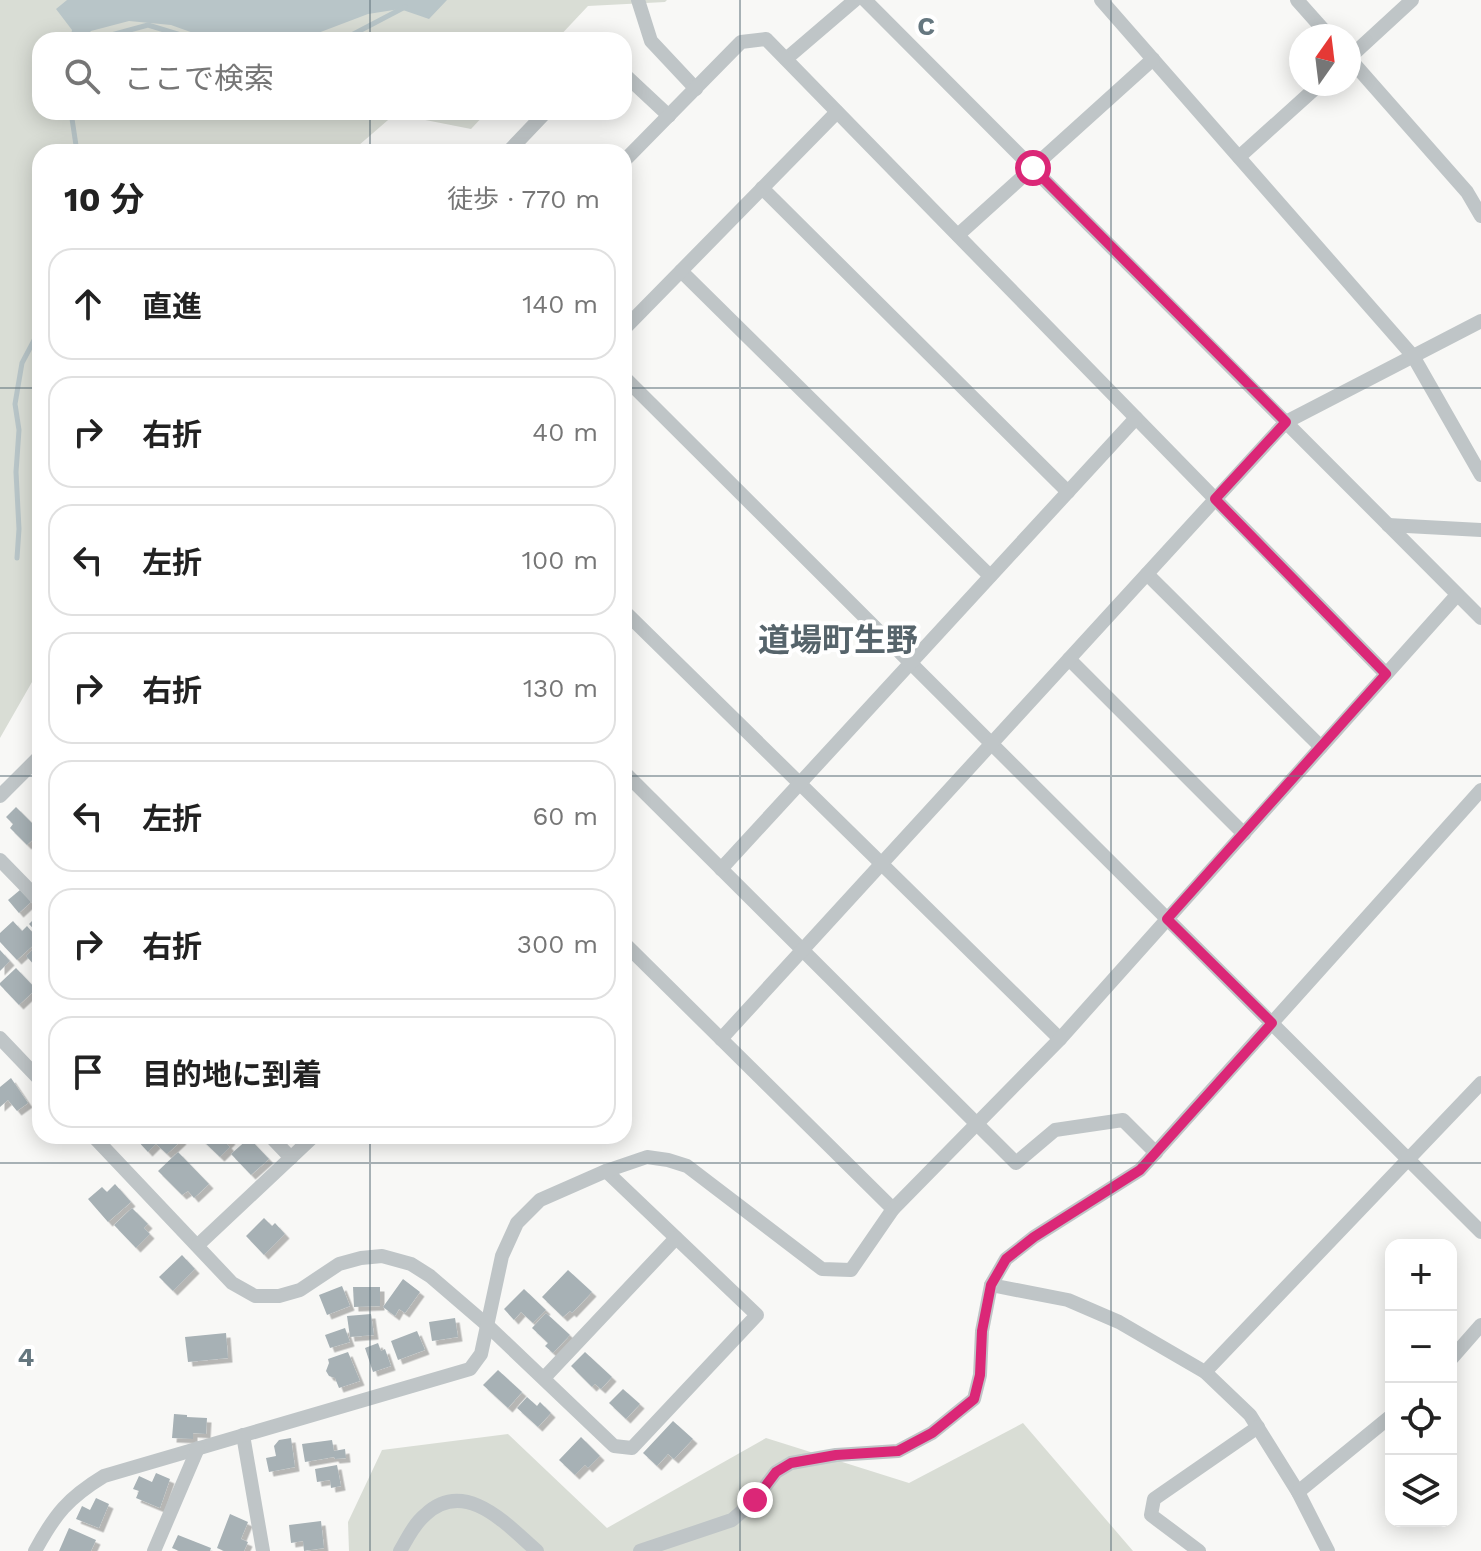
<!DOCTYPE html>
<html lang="ja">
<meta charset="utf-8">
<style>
body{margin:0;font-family:"Work Sans","Noto Sans JP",sans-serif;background:#f6f6f6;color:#222}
.controls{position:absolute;right:24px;bottom:24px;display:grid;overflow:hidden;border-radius:16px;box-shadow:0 4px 20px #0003}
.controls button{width:72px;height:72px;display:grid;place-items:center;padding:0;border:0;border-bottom:2px solid #e0e0e0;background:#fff;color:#222;font:40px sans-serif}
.compass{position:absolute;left:1289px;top:24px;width:72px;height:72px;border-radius:50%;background:#fff;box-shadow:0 4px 20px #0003;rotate:14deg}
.stop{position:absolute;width:24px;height:24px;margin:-18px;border:6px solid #db2777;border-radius:50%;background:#fff}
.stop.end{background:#db2777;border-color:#fff;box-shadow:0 2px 8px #0008}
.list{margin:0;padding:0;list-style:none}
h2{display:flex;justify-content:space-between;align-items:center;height:104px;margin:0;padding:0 32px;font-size:34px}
h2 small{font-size:26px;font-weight:400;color:#767676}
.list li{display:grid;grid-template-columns:52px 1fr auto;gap:24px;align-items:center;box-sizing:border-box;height:112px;margin:0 16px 16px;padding:0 16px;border:2px solid #e0e0e0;border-radius:24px}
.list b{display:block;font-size:30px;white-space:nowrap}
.list em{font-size:26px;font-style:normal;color:#767676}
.icon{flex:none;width:44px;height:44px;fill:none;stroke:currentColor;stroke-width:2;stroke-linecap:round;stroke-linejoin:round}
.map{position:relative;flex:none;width:1481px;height:1551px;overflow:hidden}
.search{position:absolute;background:#fff;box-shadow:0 4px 20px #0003;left:32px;top:32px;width:600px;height:88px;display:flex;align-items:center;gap:20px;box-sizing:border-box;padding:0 28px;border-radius:24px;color:#767676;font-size:30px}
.panel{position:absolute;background:#fff;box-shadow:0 4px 20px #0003;left:32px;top:144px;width:600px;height:1000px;border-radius:24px}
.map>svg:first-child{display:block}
</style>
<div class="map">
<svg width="1481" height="1551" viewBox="0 0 1481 1551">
<defs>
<filter id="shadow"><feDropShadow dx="4.5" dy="4.5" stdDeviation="0" flood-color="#0004"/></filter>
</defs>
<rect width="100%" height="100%" fill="#f8f8f6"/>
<!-- green -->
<g fill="#d9ddd5">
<polygon points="0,0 667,0 665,2 588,6 556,40 40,40 40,112 487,112 471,129 395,114 351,152 40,152 40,668 0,738"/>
<polygon points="1023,1423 1133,1551 349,1551 348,1522 382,1450 508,1434 607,1528 766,1438 909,1483"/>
</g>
<!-- water -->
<polygon fill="#b8c5c8" points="67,0 447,0 429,19 400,9 368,14 318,33 285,40 213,40 171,25 129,21 91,31 83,40 70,40 72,30 56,9"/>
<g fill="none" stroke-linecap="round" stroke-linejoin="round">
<!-- stream -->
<g stroke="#b8c5c8" stroke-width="5">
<polyline points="93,40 148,25 197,40"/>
<polyline points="342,40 405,7"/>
<polyline points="71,112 77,152"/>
<polyline points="17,558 19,529 16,472 19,430 15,404 22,363 40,329"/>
</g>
</g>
<!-- building -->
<g fill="#a7b1b5" filter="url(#shadow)">
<polygon points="16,807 40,831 40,833 27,845 10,828 13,824 6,817"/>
<polygon points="20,890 31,902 19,913 8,900"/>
<polygon points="40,913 40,936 29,924"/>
<polygon points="13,921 22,931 27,926 39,940 17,960 0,942 0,933"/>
<polygon points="40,942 40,971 26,956"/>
<polygon points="0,950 10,961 0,971"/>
<polygon points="16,968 36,989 19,1005 0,985 0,983"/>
<polygon points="11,1078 28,1103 17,1111 8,1100 0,1107 0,1087"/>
<polygon points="141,1136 178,1136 182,1140 167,1154 156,1144 148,1152 137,1140"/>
<polygon points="202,1136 227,1136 231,1140 227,1144 230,1147 220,1157 200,1138"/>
<polygon points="249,1138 269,1159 251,1175 231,1154"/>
<polygon points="178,1152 209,1184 194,1198 188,1191 182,1195 158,1171"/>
<polygon points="115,1184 131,1202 108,1222 88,1199 102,1187 107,1192"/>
<polygon points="132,1208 148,1224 144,1228 150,1234 136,1248 114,1225"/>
<polygon points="264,1218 272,1226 275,1223 285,1234 264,1255 246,1236"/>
<polygon points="182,1255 195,1269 173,1291 159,1277"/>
<polygon points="568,1270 592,1292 572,1313 570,1311 563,1317 542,1297"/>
<polygon points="403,1279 420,1292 405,1313 399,1309 395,1316 383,1307"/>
<polygon points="342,1286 350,1306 327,1315 319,1295"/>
<polygon points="353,1287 380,1287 380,1306 354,1307"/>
<polygon points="524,1289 546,1310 533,1323 521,1312 514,1320 504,1309"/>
<polygon points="546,1313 570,1335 553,1353 545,1346 548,1343 532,1328"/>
<polygon points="371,1314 374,1335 350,1337 347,1316"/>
<polygon points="455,1318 458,1337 432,1341 429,1322"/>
<polygon points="345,1328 350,1342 330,1348 325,1335"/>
<polygon points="417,1331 425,1350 398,1360 391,1341"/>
<polygon points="226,1333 228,1358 188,1362 185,1337"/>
<polygon points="378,1343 381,1351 385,1349 391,1366 373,1372 365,1348"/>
<polygon points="348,1352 360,1381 339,1388 335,1378 329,1376 326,1371 329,1363 328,1359"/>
<polygon points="585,1352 612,1377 601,1389 595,1384 592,1387 571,1366"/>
<polygon points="498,1370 522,1392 508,1408 483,1385"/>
<polygon points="623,1389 640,1404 626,1419 609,1403"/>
<polygon points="527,1397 537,1406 540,1402 551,1413 538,1427 517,1408"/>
<polygon points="174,1414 187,1415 187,1417 207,1418 206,1434 193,1433 193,1439 172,1438"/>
<polygon points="673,1421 693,1439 674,1459 668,1454 657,1466 643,1453"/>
<polygon points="581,1437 600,1456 588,1468 585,1465 575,1475 559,1460"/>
<polygon points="291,1438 295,1467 269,1472 266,1458 276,1456 274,1446 279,1440"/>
<polygon points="332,1440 334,1451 345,1449 346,1458 335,1459 334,1457 305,1462 302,1444"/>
<polygon points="337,1465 341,1486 331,1488 330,1480 317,1482 315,1469"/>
<polygon points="156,1473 170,1479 160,1508 136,1498 139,1491 133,1489 139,1476 152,1482"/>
<polygon points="96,1498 109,1504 99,1528 76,1519 82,1506 90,1510"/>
<polygon points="230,1514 248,1522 241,1539 248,1542 244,1551 224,1551 217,1548"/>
<polygon points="321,1521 324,1548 304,1551 303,1541 291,1543 289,1525"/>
<polygon points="69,1528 96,1540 91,1551 59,1551"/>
<polygon points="178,1535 211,1548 210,1551 179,1551 172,1548"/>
</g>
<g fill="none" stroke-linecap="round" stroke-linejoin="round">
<!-- street -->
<g stroke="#bfc5c7" stroke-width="14">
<polyline points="638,0 651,41 696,89"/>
<polyline points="865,0 1481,618"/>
<polyline points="1101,0 1413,356 1481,475"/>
<polyline points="1297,0 1329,36"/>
<polyline points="1349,58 1467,192 1481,216"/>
<polyline points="1349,58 1412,0"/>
<polyline points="786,59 855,0"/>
<polyline points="624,74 669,116"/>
<polyline points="508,152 546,112"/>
<polyline points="1239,157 1320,84"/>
<polyline points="624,161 741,42 766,39 1386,674"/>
<polyline points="762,188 1068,492"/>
<polyline points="958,235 1153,59"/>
<polyline points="681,271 990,576"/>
<polyline points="624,329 837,112"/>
<polyline points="624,377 1481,1232"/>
<polyline points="1388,525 1481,530"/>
<polyline points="1147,574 1321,747"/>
<polyline points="624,611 1060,1039"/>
<polyline points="1069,659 1244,834"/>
<polyline points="624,772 1016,1163 1055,1130 1123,1120 1156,1153"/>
<polyline points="0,796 40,756"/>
<polyline points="0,860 40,901"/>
<polyline points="721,869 1136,418"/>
<polyline points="624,943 893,1209"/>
<polyline points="0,1038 40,1080"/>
<polyline points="721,1039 1286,422 1481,321"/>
<polyline points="93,1136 232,1283 255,1296 279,1296 300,1290 339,1264 361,1258 382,1256 411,1264 430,1276 487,1325 614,1446 632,1448 757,1315 606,1171"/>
<polyline points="270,1136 291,1158"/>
<polyline points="198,1245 314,1136"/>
<polyline points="991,1285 1068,1300 1119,1322 1205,1372 1250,1415 1298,1492 1328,1551"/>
<polyline points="1451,1359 1481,1325"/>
<polyline points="1205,1372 1481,1083"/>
<polyline points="544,1378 676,1238"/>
<polyline points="243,1435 263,1551"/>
<polyline points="1298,1492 1391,1416"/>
<path d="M35,1551C55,1514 68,1498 104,1476L470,1369L481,1354L502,1256L517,1223L540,1200L606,1171L647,1157L668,1160L687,1166L822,1269L851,1270L893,1209L1060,1039L1457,595"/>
<polyline points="154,1551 198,1448"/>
<path d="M400,1551C407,1539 414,1524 425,1515C465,1477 507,1525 537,1551"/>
<polyline points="640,1551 732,1520 755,1500 776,1472 791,1463 836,1455 898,1451 932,1433 974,1399 980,1375 982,1331 991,1285 1006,1259 1034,1237 1140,1170 1481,790"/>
<polyline points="1199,1551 1151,1515 1154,1499 1258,1427"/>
</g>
</g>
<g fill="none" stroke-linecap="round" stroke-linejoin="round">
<!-- route -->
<polyline stroke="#db2777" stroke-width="10" points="755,1500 776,1472 791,1463 836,1455 898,1451 932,1433 974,1399 980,1375 982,1331 991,1285 1006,1259 1034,1237 1140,1170 1272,1023 1167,919 1386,674 1215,499 1286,422 1033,168"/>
</g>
<!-- grid -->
<path fill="none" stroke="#65777f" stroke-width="2" stroke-opacity="0.55" d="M370,0V40M740,0V1551M1111,0V1551M370,112V152M0,388H40M624,388H1481M0,776H40M624,776H1481M370,1136V1551M0,1163H1481"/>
<g text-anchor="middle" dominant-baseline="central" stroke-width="8" stroke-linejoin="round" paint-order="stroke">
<!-- quarter labels -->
<g font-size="32" font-weight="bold" fill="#56646b" stroke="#fff">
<text x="838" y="640">道場町生野</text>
</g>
</g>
<g font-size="26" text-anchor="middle" font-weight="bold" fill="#65777f" stroke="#fff" stroke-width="8" stroke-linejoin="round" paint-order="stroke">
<text x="926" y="35">C</text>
<text x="26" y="1366">4</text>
</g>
</svg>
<div class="controls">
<button>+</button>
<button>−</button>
<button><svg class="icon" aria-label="locate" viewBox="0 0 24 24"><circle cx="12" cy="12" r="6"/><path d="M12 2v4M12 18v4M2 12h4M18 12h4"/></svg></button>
<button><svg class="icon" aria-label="layers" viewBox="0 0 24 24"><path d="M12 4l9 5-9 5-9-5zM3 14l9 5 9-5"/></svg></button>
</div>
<svg class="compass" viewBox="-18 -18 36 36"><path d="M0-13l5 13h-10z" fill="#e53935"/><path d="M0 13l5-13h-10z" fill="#767676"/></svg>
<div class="stop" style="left:1033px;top:168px"></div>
<div class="stop end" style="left:755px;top:1500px"></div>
<div class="search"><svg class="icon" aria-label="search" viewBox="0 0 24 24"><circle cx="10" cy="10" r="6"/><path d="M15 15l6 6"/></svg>ここで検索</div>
<section class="panel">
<h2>10 分<small>徒歩 · 770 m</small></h2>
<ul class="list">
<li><svg class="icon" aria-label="ahead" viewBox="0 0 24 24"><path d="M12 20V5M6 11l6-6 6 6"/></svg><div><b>直進</b></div><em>140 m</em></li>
<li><svg class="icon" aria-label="right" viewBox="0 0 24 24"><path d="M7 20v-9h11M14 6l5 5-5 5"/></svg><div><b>右折</b></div><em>40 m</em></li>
<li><svg class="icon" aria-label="left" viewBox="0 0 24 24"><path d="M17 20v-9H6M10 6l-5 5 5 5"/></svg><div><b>左折</b></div><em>100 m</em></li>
<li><svg class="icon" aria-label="right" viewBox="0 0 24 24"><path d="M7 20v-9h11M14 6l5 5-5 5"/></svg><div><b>右折</b></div><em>130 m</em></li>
<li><svg class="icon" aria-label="left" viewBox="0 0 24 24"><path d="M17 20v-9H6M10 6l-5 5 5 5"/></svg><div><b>左折</b></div><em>60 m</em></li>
<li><svg class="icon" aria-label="right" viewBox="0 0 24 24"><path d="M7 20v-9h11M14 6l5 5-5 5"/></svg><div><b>右折</b></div><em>300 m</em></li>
<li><svg class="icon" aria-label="arrive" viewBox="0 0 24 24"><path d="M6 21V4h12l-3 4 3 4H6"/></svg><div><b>目的地に到着</b></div></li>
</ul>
</section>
</div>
